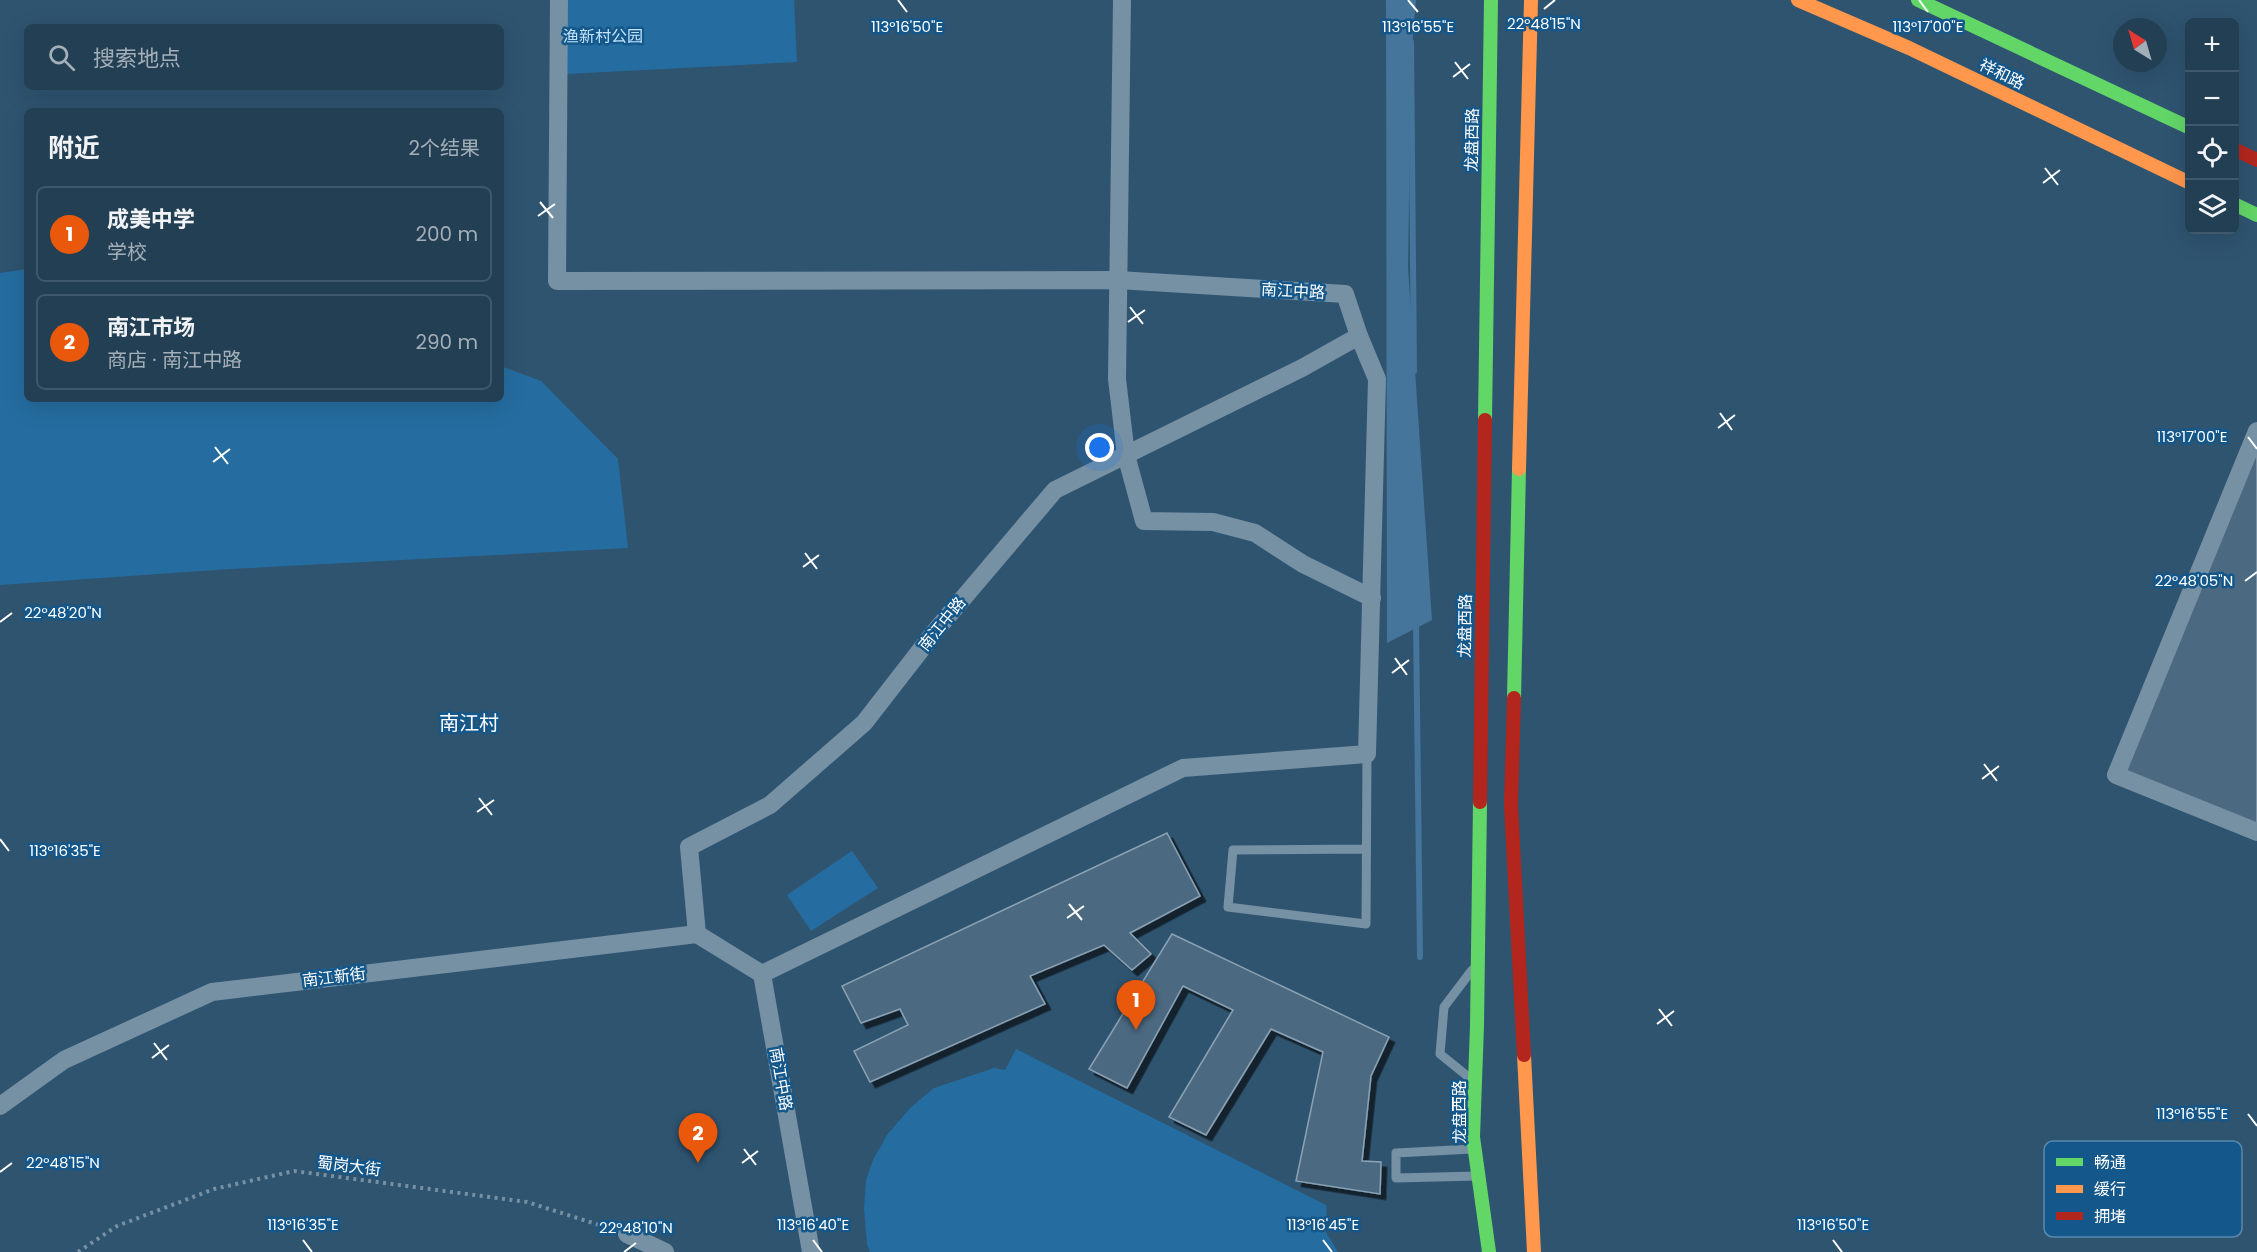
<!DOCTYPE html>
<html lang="zh">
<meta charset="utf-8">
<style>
body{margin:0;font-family:Poppins,"Noto Sans SC",sans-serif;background:#2b465a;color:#f1f3f6}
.controls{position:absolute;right:18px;top:18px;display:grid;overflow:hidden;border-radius:9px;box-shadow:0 6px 24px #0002}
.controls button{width:54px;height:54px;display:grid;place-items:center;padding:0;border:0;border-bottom:2px solid #40586b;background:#233f54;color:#f1f3f6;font:30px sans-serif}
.compass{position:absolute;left:2113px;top:18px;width:54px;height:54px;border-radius:50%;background:#233f54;box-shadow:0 6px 24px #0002;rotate:323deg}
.you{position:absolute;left:1100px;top:448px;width:21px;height:21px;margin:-15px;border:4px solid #fff;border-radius:50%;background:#1a73e8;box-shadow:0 0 0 9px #1a73e833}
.badge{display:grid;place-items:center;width:39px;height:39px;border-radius:50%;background:#ea580c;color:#fff;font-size:20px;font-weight:700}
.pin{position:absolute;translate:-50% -50px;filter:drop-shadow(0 2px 3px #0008)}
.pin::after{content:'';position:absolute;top:32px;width:21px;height:18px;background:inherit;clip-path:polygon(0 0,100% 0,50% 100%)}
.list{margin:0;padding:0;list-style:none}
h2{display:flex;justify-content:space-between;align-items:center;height:78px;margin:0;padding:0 24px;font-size:26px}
h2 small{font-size:20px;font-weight:400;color:#a3afb8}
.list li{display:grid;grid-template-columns:39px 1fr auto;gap:18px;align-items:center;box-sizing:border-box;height:96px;margin:0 12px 12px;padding:0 12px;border:2px solid #40586b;border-radius:9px}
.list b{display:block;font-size:22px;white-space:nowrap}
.list p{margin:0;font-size:20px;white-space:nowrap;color:#a3afb8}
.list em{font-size:20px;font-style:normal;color:#a3afb8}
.icon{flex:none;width:33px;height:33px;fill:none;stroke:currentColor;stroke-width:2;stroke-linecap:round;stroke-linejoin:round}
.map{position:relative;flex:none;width:2257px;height:1252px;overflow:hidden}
.search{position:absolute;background:#233f54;box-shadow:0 6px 24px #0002;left:24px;top:24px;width:480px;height:66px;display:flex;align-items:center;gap:15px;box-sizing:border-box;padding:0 21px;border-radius:9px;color:#a3afb8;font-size:22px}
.panel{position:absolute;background:#233f54;box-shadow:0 6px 24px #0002;left:24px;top:108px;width:480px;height:294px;border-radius:9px}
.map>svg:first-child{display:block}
</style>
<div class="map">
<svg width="2257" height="1252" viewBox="0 0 2257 1252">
<defs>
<filter id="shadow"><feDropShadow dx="5.5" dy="5.5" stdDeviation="0" flood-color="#0009"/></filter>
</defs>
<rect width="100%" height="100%" fill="#2f5470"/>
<!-- green -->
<g fill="#256da0">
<polygon points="564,0 794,0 797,62 567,74"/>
<polygon points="27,269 27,399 501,399 501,366 541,381 618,459 628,548 230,569 0,585 0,273"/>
<polygon points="852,851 878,888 811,931 787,895"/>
<polygon points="1016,1049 1326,1205 1327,1219 1321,1224 1338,1252 870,1252 867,1244 864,1209 866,1180 873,1160 887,1135 910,1108 934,1088 994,1068 1005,1070"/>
</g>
<!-- water -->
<polygon fill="#45759a" points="1386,0 1416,0 1411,58 1408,268 1432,620 1387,643"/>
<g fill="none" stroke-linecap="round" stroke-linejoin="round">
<!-- stream -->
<g stroke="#45759a" stroke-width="6">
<polyline points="1411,42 1414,371"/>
<polyline points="1416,621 1420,957"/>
</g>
</g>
<!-- building -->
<g fill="#4c6980" stroke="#8aa2b3" stroke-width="1.5" filter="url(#shadow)">
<polygon points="2257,431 2257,832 2116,775"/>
<polygon points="1167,833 1200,896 1130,933 1151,954 1132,970 1104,945 1030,976 1045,1004 870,1082 854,1051 908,1025 900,1009 861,1023 842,986"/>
<polygon points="1172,934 1389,1037 1371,1076 1362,1161 1381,1162 1380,1194 1296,1181 1323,1052 1271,1029 1206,1135 1169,1117 1233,1010 1183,986 1127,1088 1089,1069"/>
</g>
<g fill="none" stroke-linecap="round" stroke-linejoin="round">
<!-- path -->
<polyline stroke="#7690a4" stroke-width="4" stroke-dasharray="3 4.5" stroke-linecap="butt" points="78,1252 117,1226 214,1189 294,1171 527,1202 612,1229"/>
<!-- lane -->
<g stroke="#7690a4" stroke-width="9">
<polyline points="1366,849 1233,850 1228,907 1366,924 1367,754"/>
<polyline points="1471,1079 1440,1054 1444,1007 1472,970"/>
<polyline points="1472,1149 1396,1153 1396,1178 1478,1176"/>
</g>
<!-- street -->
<g stroke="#7690a4" stroke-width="18">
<polyline points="559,0 557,281 1118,280 1345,294 1359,336 1302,368 1055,490 937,629 864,723 770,805 689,847 697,934 762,974 811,1252"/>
<polyline points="1122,0 1117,379 1126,455 1144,521 1213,522 1255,533 1303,564 1372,598"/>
<polyline points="2257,431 2116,775 2257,832"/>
<polyline points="762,974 1183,768 1367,754 1377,379 1359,336"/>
<polyline points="0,1106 64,1060 212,992 697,934"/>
<polyline points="627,1234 665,1252"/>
</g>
<!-- fast -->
<g stroke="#63d668" stroke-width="14">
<polyline points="1918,0 2190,128"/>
<polyline points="2234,204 2257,215"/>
<polyline points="1485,420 1491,0"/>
<polyline points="1514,698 1519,469"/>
<polyline points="1480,802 1477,1026 1473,1137 1489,1252"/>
</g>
<!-- slow -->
<g stroke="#ff974d" stroke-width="14">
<polyline points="1798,0 1909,48 2190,183"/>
<polyline points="1519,469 1531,0"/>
<polyline points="1524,1055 1534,1252"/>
</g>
<!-- jam -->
<g stroke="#b3261e" stroke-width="14">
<polyline points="2234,149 2257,160"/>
<polyline points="1514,698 1511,805 1524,1055"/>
<polyline points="1480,802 1485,420"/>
</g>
</g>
<!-- ticks -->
<path fill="none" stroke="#fff" stroke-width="2" d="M898,0L907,12M1408,0L1418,12M1919,0L1928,12M1544,9L1555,0M1455,62L1468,79M1453,77L1470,64M2045,168L2058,185M2043,183L2060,170M540,202L553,218M538,216L555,204M1130,307L1143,324M1128,322L1145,310M1720,413L1732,430M1718,428L1735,415M2248,437L2257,449M215,447L228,464M213,462L230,449M805,553L817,569M803,567L819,555M2245,581L2257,572M0,622L12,613M1395,658L1407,675M1392,673L1409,660M1984,764L1997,781M1982,779L1999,766M479,798L492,815M477,812L494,800M0,839L9,851M1069,904L1082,920M1067,918L1084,906M1659,1009L1672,1026M1657,1024L1674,1011M154,1043L167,1060M152,1058L169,1045M2248,1114L2257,1126M744,1149L756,1165M742,1163L758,1151M0,1172L12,1163M303,1240L312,1252M813,1240L822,1252M1323,1240L1332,1252M1833,1240L1842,1252M624,1252L636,1243"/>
<g text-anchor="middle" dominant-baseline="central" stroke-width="5" stroke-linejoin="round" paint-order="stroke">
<!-- park labels -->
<g font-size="16" fill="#c2e4fc" stroke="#14578b">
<text x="603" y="36">渔新村公园</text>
</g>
<!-- street labels -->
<g font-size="16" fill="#fff" stroke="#14578b">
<text transform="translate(2002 74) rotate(26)">祥和路</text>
<text transform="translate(1472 140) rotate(-89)">龙盘西路</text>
<text transform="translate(1293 291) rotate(3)">南江中路</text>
<text transform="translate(942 624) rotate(-51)">南江中路</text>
<text transform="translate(1465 626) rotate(-89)">龙盘西路</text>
<text transform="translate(334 977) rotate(-7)">南江新街</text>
<text transform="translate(781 1079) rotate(80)">南江中路</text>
<text transform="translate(1459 1112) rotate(-90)">龙盘西路</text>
<text transform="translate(349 1166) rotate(7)">蜀岗大街</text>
</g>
<!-- quarter labels -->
<g font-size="20" fill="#fff" stroke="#14578b">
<text x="469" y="723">南江村</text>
</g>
</g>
<!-- legend -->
<rect x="2044" y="1141" width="198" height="96" rx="9" fill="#14578b" stroke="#5a89ae" stroke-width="1.5"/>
<rect x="2056" y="1158" width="27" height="8" fill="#63d668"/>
<rect x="2056" y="1185" width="27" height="8" fill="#ff974d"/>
<rect x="2056" y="1212" width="27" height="8" fill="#b3261e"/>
<g font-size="16" fill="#fff">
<text x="2094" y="1168">畅通</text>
<text x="2094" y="1195">缓行</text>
<text x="2094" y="1222">拥堵</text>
</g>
<g font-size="15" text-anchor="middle" fill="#fff" stroke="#14578b" stroke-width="5" stroke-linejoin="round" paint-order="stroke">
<text x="1544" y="29">22°48'15"N</text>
<text x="907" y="32">113°16'50"E</text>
<text x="1418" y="32">113°16'55"E</text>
<text x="1928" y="32">113°17'00"E</text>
<text x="2192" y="442">113°17'00"E</text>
<text x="2194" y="586">22°48'05"N</text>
<text x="63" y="618">22°48'20"N</text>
<text x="65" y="856">113°16'35"E</text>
<text x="2192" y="1119">113°16'55"E</text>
<text x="63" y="1168">22°48'15"N</text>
<text x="303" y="1230">113°16'35"E</text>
<text x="813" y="1230">113°16'40"E</text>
<text x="1323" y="1230">113°16'45"E</text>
<text x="1833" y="1230">113°16'50"E</text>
<text x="636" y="1233">22°48'10"N</text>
</g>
</svg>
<div class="controls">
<button>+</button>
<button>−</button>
<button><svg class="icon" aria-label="locate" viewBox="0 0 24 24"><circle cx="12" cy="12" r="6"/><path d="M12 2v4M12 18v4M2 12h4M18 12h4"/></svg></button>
<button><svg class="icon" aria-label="layers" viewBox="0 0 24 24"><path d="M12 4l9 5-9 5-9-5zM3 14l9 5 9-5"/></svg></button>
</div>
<svg class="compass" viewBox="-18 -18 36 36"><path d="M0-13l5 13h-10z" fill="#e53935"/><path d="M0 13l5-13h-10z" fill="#a3afb8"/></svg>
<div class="you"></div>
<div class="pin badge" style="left:1136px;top:1030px">1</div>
<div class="pin badge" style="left:698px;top:1163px">2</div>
<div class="search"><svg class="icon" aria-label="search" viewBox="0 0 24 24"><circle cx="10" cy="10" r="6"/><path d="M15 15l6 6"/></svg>搜索地点</div>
<section class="panel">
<h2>附近<small>2个结果</small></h2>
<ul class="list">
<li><span class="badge">1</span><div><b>成美中学</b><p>学校</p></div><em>200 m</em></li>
<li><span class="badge">2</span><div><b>南江市场</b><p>商店 · 南江中路</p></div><em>290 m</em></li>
</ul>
</section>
</div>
